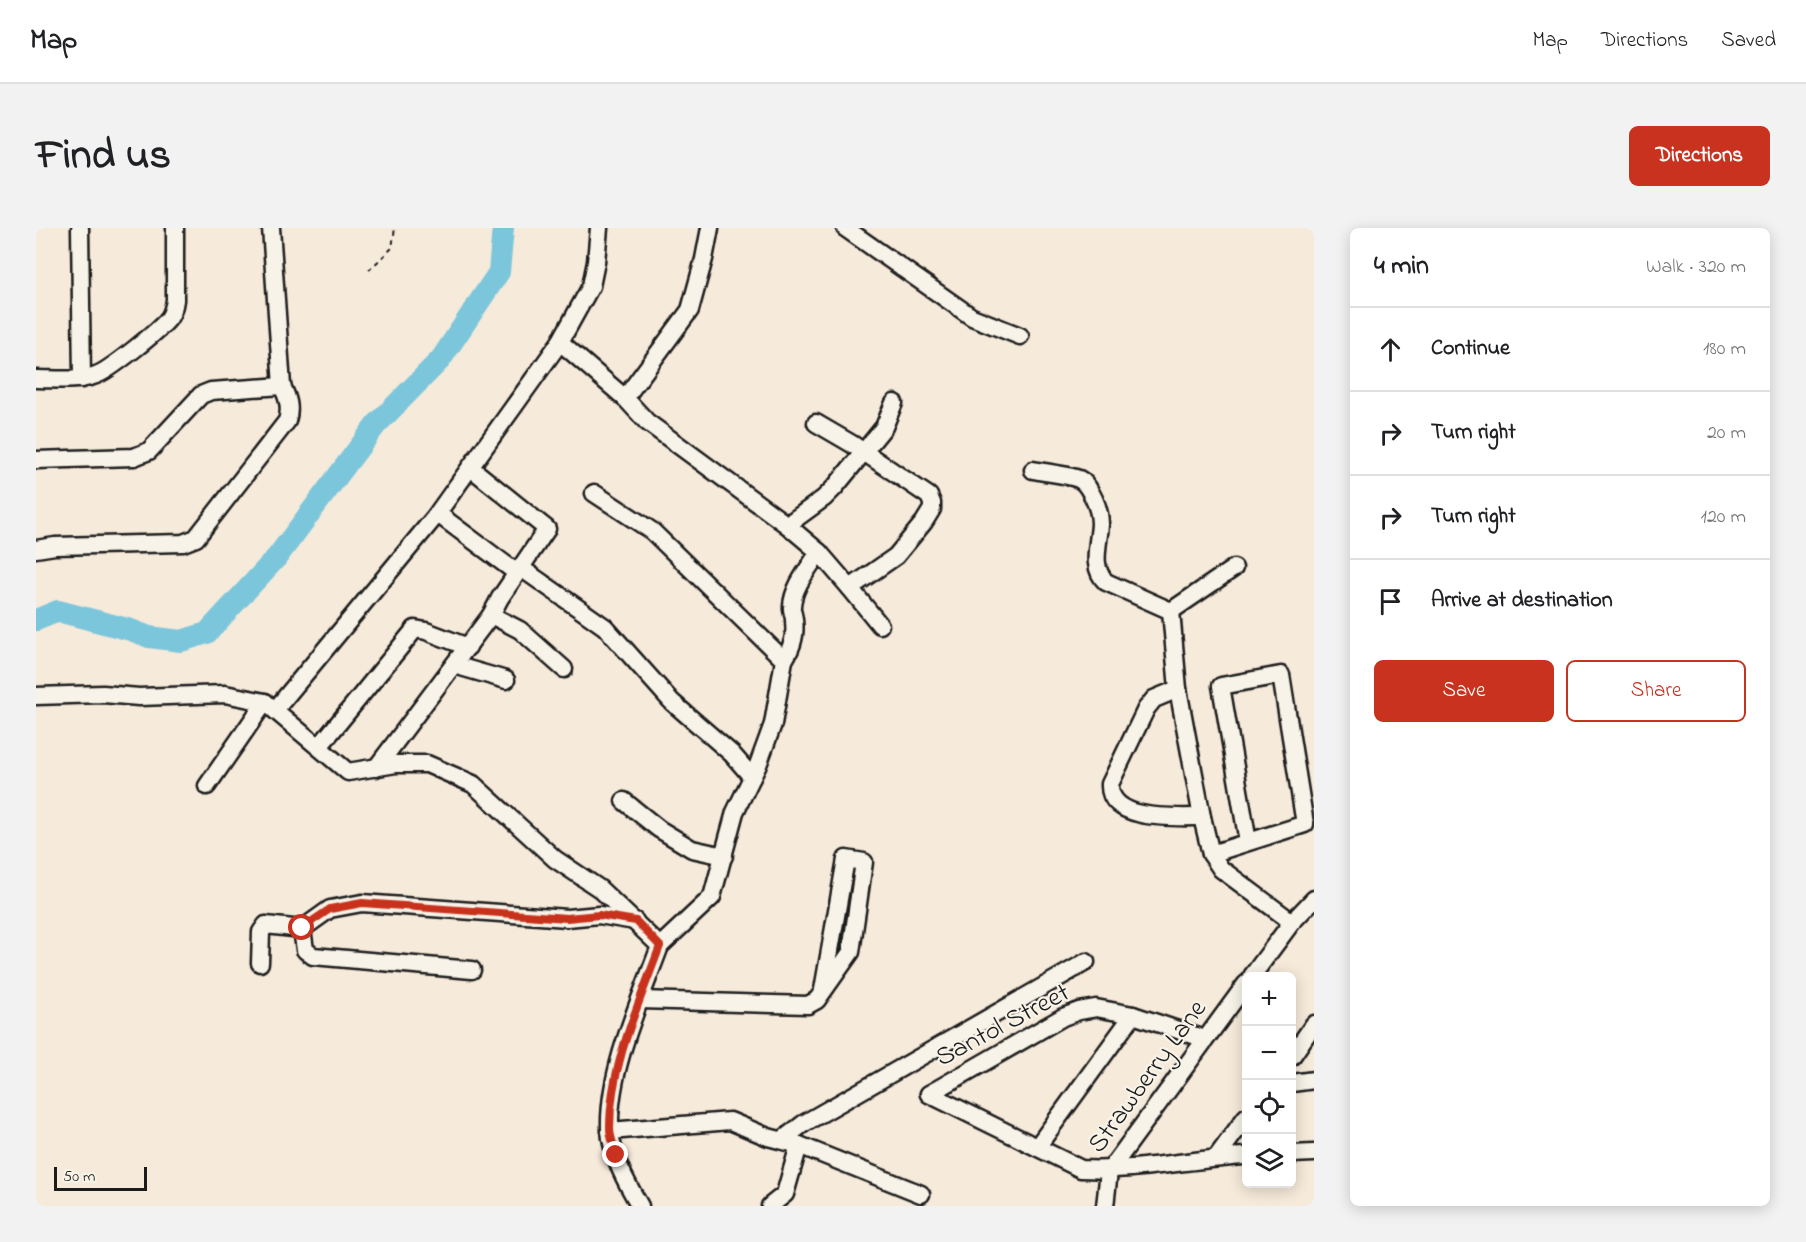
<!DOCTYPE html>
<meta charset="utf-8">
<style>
body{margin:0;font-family:"Indie Flower",sans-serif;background:#f2f2f2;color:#202124}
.controls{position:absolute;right:18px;bottom:18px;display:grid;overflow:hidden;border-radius:9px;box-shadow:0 3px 15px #0003}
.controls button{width:54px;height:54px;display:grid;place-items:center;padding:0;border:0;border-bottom:2px solid #e0e0e0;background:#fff;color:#202124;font:30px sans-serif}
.scale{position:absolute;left:18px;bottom:15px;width:93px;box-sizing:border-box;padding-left:6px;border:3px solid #1c1c1c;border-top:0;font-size:16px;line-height:21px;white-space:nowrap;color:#1c1c1c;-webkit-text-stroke:4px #f7f3e8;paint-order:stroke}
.stop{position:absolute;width:18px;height:18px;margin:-14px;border:4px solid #c8321e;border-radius:50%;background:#fff}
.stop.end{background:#c8321e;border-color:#fff;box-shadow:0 2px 6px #0008}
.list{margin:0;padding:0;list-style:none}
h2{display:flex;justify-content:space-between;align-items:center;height:78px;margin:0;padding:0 24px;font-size:26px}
h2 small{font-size:20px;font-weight:400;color:#757577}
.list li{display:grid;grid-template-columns:39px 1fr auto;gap:18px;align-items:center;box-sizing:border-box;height:84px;padding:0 24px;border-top:2px solid #e0e0e0}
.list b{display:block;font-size:22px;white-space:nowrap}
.list em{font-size:20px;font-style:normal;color:#757577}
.actions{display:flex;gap:12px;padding:18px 24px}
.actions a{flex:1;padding:14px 0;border:2px solid #c8321e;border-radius:9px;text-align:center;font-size:21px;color:#c8321e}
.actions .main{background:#c8321e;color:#fff}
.icon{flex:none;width:33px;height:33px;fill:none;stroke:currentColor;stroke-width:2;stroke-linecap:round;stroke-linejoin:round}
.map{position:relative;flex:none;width:1278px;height:978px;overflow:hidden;border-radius:9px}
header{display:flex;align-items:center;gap:36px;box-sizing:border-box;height:84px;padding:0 30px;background:#fff;border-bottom:2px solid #e0e0e0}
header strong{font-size:28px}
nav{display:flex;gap:33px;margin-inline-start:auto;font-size:21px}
.intro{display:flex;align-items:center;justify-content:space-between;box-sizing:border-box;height:144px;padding:0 36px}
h1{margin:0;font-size:42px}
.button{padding:15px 27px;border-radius:9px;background:#c8321e;color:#fff;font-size:21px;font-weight:700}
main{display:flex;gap:36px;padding:0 36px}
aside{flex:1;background:#fff;border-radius:9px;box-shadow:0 3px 15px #0003}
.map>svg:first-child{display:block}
</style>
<header>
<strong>Map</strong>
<nav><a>Map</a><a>Directions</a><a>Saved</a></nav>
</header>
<div class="intro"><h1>Find us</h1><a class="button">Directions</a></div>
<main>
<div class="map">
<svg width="1278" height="978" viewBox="0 0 1278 978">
<rect width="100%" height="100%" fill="#f6eada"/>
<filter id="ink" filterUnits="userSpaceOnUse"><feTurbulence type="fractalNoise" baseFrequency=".0167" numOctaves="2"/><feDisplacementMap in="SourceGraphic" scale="12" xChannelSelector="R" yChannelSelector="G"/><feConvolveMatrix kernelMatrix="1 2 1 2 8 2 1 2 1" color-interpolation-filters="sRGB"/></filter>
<g filter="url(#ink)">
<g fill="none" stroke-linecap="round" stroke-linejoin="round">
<!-- river -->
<polyline stroke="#7cc6dc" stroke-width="22" points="0,392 22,383 95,402 113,409 145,413 171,405 241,329 340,197 405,131 463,44 467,0"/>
<defs>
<g id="minor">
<polyline points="44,0 46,151"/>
<polyline points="674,0 668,31 654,82 589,170 611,194 751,297 783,324 814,360 860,328 888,294 896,281 896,275 893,268 816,216 780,195"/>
<polyline points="809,0 936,89 984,108"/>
<polyline points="524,114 589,170"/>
<path d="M0,151C19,151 42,154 60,147C73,143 125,101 133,90C137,84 138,79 139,72V0"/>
<polyline points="0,232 98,229 113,223 165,167 175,163 246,158"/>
<polyline points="435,240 511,301 481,345"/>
<path d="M997,242C1012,245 1029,246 1043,251C1049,254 1052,259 1055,265C1060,274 1064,286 1064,296C1063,316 1054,339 1070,354L1135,383L1142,461L1166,589L1175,626L1185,641L1256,694"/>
<polyline points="558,265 616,303 748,432 737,496 722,537 699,584 676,669 624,718"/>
<polyline points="402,286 481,345 464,370 455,387"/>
<polyline points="751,297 788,270 799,259 848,199 858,175"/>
<path d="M0,321L19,318L147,315L160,310L251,193C255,180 252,170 246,158L235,0"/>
<polyline points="485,340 569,399 636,474 696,526 716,549"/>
<polyline points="814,360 844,397"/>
<polyline points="1135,383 1198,340"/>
<path d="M748,432C756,420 760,406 758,392C758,387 755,382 756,378C757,359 773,340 783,324"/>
<polyline points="418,437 470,452"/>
<path d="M1142,461L1118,471L1110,481L1074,556C1072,594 1140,589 1166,589"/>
<path d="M0,468L67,466L103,469L189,466L229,474L312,544L360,536H391L437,556L519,631L564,661L624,718C604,773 572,842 574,901C575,927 591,956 604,978"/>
<polyline points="239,482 398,290 524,114 555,58 560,34 563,0"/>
<polyline points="283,519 379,401 390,403 432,419"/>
<polyline points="340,540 455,387 484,402 528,441"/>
<polyline points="171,558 229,474"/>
<polyline points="588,573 623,601 656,621 688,628"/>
<polyline points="1175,626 1269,596 1245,447 1185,458 1212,614"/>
<polyline points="266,701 269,722 277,728 436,742"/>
<polyline points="224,735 225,704 230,697 266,701 294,681 326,675 531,690 563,687 599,693"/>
<polyline points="1216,748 1256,694 1278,671"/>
<polyline points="605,772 772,777 781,772 815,724 828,634 810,631 787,762"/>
<polyline points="1256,828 1278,796"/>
<polyline points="1256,855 1278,852"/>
<path d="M893,866L1045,941C1100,944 1155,931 1210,928"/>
<polyline points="893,866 1027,789 1043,783 1060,780 1097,787 1169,811"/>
<polyline points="574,903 694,893 732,909 763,917 885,966"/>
<polyline points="746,912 767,896 1050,734"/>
<polyline points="1001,919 1097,787"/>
<polyline points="1256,926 1278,925"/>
<polyline points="1180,930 1210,889"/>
<polyline points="734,978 749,966 763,917"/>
<polyline points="1069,978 1073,943 1210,756"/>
</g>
</defs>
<!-- minor casing -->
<use href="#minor" stroke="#1c1c1c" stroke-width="21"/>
<!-- path -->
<polyline stroke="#1c1c1c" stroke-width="2" stroke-dasharray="4.5 4.5" stroke-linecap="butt" points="333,42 356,20 359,0"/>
<!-- minor -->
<use href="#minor" stroke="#f7f3e8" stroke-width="16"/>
</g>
</g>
<g fill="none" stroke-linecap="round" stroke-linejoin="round" filter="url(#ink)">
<!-- route -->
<path stroke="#c8321e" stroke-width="8" d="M266,700L294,681L326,675L531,690L563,687L600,693L624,718C603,776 574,837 574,900C574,909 578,918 580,927"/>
</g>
<g text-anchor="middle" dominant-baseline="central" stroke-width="4.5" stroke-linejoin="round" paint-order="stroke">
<!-- street labels -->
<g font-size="27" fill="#1c1c1c" stroke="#f7f3e8">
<text transform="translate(967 798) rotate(-28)">Santol Street</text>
<text transform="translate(1112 849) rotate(-54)">Strawberry Lane</text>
</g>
</g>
</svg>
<div class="controls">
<button>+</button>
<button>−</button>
<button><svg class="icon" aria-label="locate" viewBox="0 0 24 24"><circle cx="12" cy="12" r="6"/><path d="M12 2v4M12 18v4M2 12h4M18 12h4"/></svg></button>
<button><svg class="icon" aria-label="layers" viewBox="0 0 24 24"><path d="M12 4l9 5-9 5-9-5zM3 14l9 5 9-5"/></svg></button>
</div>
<div class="scale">50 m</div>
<div class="stop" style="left:266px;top:700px"></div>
<div class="stop end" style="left:580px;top:927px"></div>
</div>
<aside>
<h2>4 min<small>Walk · 320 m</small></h2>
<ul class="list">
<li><svg class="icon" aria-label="ahead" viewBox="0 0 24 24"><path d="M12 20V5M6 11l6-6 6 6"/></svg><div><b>Continue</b></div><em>180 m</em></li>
<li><svg class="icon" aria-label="right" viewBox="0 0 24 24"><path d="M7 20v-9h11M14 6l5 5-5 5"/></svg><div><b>Turn right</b></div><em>20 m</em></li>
<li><svg class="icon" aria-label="right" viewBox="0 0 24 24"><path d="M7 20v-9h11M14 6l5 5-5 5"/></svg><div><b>Turn right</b></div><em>120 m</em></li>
<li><svg class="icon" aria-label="arrive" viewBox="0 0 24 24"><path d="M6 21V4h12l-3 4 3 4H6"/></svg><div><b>Arrive at destination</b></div></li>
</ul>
<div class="actions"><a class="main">Save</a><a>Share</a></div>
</aside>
</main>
